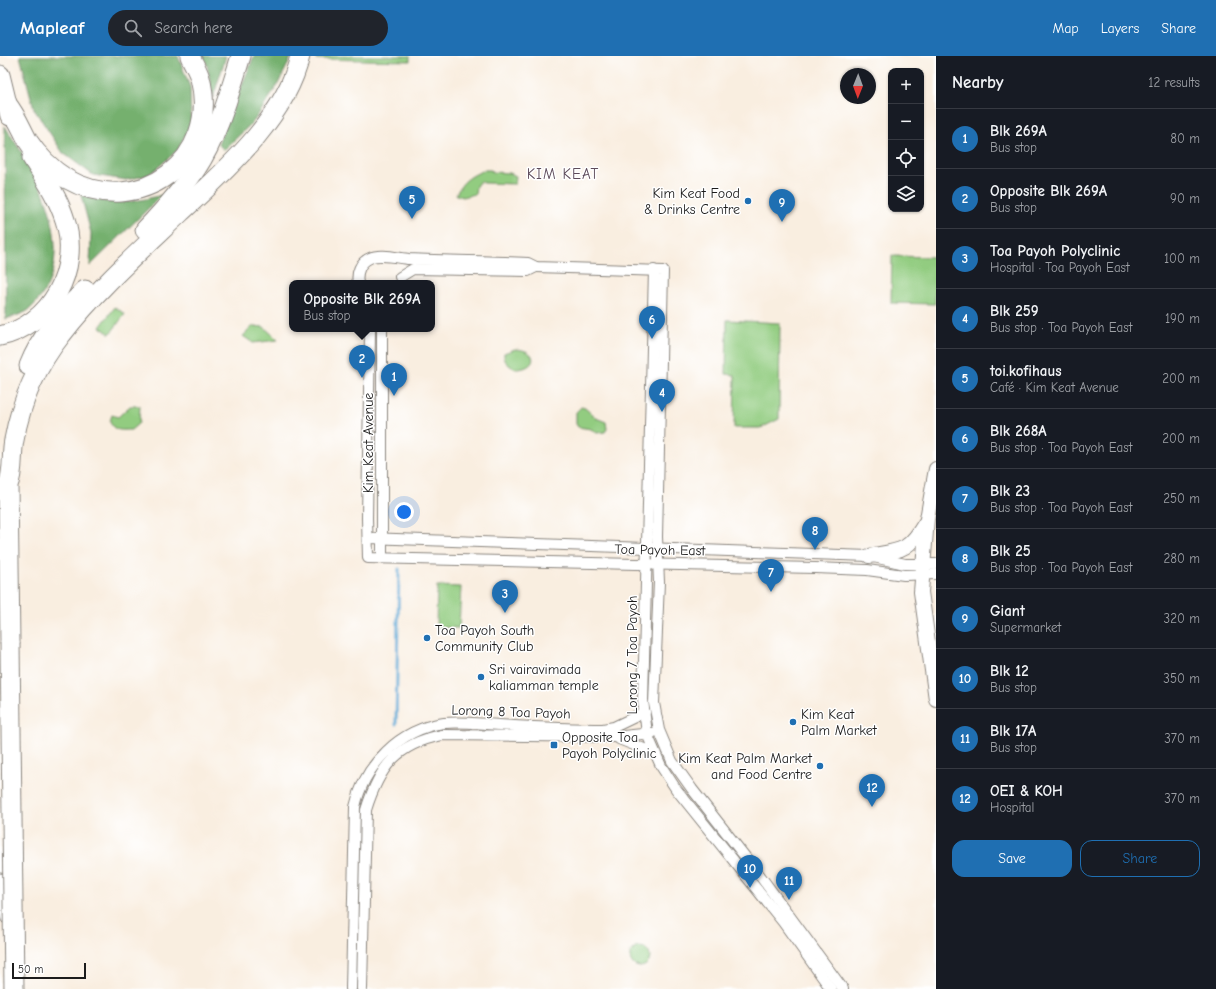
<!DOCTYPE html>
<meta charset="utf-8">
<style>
body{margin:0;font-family:"Comic Neue",sans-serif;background:#20242c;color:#f1f3f6}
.controls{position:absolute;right:12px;top:12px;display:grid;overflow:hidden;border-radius:8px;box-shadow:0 1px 3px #0004}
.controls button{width:36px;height:36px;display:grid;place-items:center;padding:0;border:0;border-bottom:1px solid #363941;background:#171b24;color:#f1f3f6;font:20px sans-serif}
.compass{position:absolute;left:840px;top:12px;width:36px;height:36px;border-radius:50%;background:#171b24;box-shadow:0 1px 3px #0004;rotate:181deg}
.scale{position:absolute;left:12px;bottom:10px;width:74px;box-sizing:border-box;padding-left:4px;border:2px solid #1c1c1c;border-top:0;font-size:11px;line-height:14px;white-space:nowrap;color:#1c1c1c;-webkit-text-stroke:3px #fff;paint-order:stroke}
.you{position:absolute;left:404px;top:456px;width:14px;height:14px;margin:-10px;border:3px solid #fff;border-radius:50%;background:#1a73e8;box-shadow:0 0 0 6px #1a73e833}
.badge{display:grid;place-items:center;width:26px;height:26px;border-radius:50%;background:#1f6fb2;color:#fff;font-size:13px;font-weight:700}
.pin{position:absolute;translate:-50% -33px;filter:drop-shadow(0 1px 2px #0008)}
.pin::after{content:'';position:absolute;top:21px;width:14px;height:12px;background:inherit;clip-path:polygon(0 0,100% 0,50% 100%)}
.popup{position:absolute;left:289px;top:224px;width:146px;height:52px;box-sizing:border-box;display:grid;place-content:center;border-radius:8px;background:#171b24;filter:drop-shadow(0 1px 3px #0005);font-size:13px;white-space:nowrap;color:#9ea1a6}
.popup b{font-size:15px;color:#f1f3f6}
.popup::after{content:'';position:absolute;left:50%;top:100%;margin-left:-8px;border:8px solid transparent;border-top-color:#171b24}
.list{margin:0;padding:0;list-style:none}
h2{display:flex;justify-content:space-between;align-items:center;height:52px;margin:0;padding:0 16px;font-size:17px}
h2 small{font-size:13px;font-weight:400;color:#9ea1a6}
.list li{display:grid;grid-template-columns:26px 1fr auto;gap:12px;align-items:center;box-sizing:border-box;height:60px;padding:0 16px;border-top:1px solid #363941}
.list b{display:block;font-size:15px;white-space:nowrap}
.list p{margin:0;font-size:13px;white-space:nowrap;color:#9ea1a6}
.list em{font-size:13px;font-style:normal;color:#9ea1a6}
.actions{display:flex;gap:8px;padding:12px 16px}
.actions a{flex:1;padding:9px 0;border:1px solid #1f6fb2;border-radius:12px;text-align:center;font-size:14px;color:#1f6fb2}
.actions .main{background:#1f6fb2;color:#fff}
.icon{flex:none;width:22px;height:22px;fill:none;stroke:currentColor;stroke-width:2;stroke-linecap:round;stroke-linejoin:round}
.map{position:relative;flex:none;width:936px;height:933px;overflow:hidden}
header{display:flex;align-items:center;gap:24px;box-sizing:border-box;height:56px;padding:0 20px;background:#1f6fb2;color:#fff}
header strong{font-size:19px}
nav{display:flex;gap:22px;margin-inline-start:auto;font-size:14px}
.search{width:280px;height:36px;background:#20242c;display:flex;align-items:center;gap:10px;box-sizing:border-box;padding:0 14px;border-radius:22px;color:#9ea1a6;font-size:15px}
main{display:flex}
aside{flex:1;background:#171b24}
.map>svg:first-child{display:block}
</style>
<header>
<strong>Mapleaf</strong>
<div class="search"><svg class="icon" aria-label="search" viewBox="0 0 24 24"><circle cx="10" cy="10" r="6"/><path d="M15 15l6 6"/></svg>Search here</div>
<nav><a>Map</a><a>Layers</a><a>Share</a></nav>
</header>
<main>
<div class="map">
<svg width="936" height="933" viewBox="0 0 936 933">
<rect width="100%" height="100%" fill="#fff"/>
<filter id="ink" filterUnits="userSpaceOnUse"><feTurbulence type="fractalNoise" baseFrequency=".025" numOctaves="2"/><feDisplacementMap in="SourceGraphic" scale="8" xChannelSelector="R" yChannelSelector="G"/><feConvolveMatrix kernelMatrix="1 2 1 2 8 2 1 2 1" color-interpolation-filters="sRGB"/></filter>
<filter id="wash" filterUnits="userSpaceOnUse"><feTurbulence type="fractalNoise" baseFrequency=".012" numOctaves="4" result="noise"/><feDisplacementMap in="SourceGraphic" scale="16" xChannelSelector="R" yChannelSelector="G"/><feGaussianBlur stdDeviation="0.9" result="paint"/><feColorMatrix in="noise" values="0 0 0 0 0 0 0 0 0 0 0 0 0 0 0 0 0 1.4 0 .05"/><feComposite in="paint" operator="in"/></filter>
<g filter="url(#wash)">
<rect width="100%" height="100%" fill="#f9eee0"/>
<!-- green -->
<g fill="#92cc80" stroke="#57744e">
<polygon points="317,0 410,0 410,5 316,3"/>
<path d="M485,114H491L492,116L510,117L516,120L515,128L484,127L480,125L476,130L475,138L463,141L456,139C461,126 471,119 485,114Z"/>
<polygon points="892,200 936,201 935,248 891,247"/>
<polygon points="115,251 125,258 110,278 100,271"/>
<polygon points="727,264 780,267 779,363 761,372 734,372 735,319 726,318"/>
<polygon points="253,270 264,271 278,284 253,287 243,280"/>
<path d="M515,293C540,294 537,313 516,313C509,310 503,305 504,297Z"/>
<path d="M130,350H140L139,367L131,374C121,374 113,376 110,365L112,359L118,361Z"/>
<polygon points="581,351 585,352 596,362 606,366 607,373 605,376 597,377 591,373 578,371 576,368 576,356"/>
<polygon points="437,530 461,531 459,572 436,571"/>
<circle cx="640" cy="901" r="10"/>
</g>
<!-- forest -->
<g fill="#75b06e" stroke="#486645">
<polygon points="20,0 178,0 190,31 191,67 178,94 149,119 126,124 93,119 63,97 34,53"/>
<polygon points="203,0 226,0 213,42 207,9"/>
<polygon points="254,0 292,0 276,32 254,65 224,94 218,88"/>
<path d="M5,70C15,87 28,104 37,122C56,163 68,217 31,252C26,258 13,260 6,263Z"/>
<path d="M81,139C111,150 131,147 162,139L90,210L91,177Z"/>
</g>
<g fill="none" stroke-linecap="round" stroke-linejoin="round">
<!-- stream -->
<polyline stroke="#5ca7d4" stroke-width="3" points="396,668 399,513"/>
</g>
</g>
<g filter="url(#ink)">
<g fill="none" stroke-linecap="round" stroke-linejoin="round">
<defs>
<g id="minor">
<polyline points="654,214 643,644 647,678 661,710 676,733 783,866 831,933"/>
<polyline points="400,221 413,213 528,215 536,211"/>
<path d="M358,227C356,217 360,206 370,202C380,197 398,202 409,203C449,205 489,205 528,207L536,211L663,215L657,481L659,526L654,647L659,674L672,705L692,733L761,821L843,933"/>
<polyline points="370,273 367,462 368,502 815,512 867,514 904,519 936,518"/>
<polyline points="382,273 382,502"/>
<polyline points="368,482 869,500 905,508 936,508"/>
<polyline points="619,683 654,697"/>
<path d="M351,933L355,751C364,709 400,673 444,667C462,665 481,668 499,669C533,671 568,673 603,673L614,671L645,656"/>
<path d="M362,933L366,754C379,712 396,688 442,679L614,681L652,677"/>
</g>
<g id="secondary">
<polyline points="936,413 927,463 921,536 936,643"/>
<path d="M869,500C901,494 908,496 925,467"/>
</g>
<g id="motorway">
<polyline points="0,19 10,60"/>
<path d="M7,48C16,59 21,72 28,85C37,99 52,114 67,123C139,164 221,103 200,22C198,15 193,7 190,0"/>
<path d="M145,174C163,155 181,135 196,113C218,80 229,38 241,0"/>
<path d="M0,280C51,269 81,213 65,164C58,141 44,121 32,102"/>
<path d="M29,310C41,279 62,257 85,234"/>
<path d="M10,587L8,429C14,416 11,398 14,384C21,345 37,309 62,278C95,235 141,194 180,157C225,115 286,62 300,0"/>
<polyline points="0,827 8,846 10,860"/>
</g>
</defs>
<!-- minor casing -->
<use href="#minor" stroke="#8a857e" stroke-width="12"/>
<!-- secondary casing -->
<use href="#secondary" stroke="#8a857e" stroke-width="16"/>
<!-- motorway casing -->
<use href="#motorway" stroke="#8a857e" stroke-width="21"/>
<!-- minor -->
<use href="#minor" stroke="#fff" stroke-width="10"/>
<!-- secondary -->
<use href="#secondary" stroke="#fff" stroke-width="14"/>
<!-- motorway -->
<use href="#motorway" stroke="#fff" stroke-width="19"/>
<defs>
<polyline id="motorway-bridge" points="10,587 14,933"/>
</defs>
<!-- motorway-bridge casing -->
<use href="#motorway-bridge" stroke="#8a857e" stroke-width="21" stroke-linecap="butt"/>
<!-- motorway-bridge -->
<use href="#motorway-bridge" stroke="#fff" stroke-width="19"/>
</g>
</g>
<!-- markers -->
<g fill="#1f6fb2" stroke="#fff" stroke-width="1.5">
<circle cx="748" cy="145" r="4"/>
<circle cx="427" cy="582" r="4"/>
<circle cx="481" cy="621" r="4"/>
<circle cx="793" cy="666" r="4"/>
<rect x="550" y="685" width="8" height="8" rx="2"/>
<circle cx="820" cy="710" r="4"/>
</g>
<g text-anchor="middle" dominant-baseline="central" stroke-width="3" stroke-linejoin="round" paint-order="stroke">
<!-- poi labels -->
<g font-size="14" fill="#1c1c1c" stroke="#fff" text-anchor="start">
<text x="740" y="137" text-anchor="end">Kim Keat Food<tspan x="740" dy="16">&amp; Drinks Centre</tspan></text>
<text x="435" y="574">Toa Payoh South<tspan x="435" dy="16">Community Club</tspan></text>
<text x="489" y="613">Sri vairavimada<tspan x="489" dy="16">kaliamman temple</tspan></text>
<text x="801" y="658">Kim Keat<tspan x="801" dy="16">Palm Market</tspan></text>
<text x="562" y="681">Opposite Toa<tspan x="562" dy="16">Payoh Polyclinic</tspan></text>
<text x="812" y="702" text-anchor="end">Kim Keat Palm Market<tspan x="812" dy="16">and Food Centre</tspan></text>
</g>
<!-- street labels -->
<g font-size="14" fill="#1c1c1c" stroke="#fff">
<text transform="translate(368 387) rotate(-90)">Kim Keat Avenue</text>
<text transform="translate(660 494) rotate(1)">Toa Payoh East</text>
<text transform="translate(632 599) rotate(-90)">Lorong 7 Toa Payoh</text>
<text transform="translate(511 656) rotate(2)">Lorong 8 Toa Payoh</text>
</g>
<!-- neighbourhood labels -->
<g font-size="15" letter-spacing="1" fill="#5e4c5b" stroke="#fff">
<text x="563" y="118">KIM KEAT</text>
</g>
</g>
</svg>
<div class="controls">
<button>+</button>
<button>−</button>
<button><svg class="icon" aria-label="locate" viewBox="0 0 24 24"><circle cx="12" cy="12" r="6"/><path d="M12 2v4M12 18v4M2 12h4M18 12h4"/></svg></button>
<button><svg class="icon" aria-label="layers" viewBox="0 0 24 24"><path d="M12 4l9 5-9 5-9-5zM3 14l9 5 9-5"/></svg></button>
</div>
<svg class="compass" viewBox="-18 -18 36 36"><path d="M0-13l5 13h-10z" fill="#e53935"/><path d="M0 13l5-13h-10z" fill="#9ea1a6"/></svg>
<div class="scale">50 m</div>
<div class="you"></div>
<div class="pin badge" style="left:394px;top:340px">1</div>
<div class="pin badge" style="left:362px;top:322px">2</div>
<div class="popup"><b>Opposite Blk 269A</b>Bus stop</div>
<div class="pin badge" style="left:505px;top:557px">3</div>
<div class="pin badge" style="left:662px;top:356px">4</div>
<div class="pin badge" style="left:412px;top:163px">5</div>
<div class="pin badge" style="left:652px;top:283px">6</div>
<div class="pin badge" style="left:771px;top:536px">7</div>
<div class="pin badge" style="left:815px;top:494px">8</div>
<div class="pin badge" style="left:782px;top:166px">9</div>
<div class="pin badge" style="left:750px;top:832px">10</div>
<div class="pin badge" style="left:789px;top:844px">11</div>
<div class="pin badge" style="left:872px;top:751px">12</div>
</div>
<aside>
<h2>Nearby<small>12 results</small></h2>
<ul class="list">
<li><span class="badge">1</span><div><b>Blk 269A</b><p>Bus stop</p></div><em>80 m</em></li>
<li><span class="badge">2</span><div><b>Opposite Blk 269A</b><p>Bus stop</p></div><em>90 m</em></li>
<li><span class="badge">3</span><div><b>Toa Payoh Polyclinic</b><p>Hospital · Toa Payoh East</p></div><em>100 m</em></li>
<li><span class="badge">4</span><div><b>Blk 259</b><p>Bus stop · Toa Payoh East</p></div><em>190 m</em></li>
<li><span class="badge">5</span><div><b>toi.kofihaus</b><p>Café · Kim Keat Avenue</p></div><em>200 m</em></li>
<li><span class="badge">6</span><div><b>Blk 268A</b><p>Bus stop · Toa Payoh East</p></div><em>200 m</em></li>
<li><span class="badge">7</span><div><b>Blk 23</b><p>Bus stop · Toa Payoh East</p></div><em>250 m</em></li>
<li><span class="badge">8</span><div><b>Blk 25</b><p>Bus stop · Toa Payoh East</p></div><em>280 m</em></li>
<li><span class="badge">9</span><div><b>Giant</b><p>Supermarket</p></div><em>320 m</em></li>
<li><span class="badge">10</span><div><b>Blk 12</b><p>Bus stop</p></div><em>350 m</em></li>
<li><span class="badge">11</span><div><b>Blk 17A</b><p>Bus stop</p></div><em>370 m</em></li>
<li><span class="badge">12</span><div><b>OEI &amp; KOH</b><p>Hospital</p></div><em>370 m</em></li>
</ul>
<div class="actions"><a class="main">Save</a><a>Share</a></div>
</aside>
</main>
